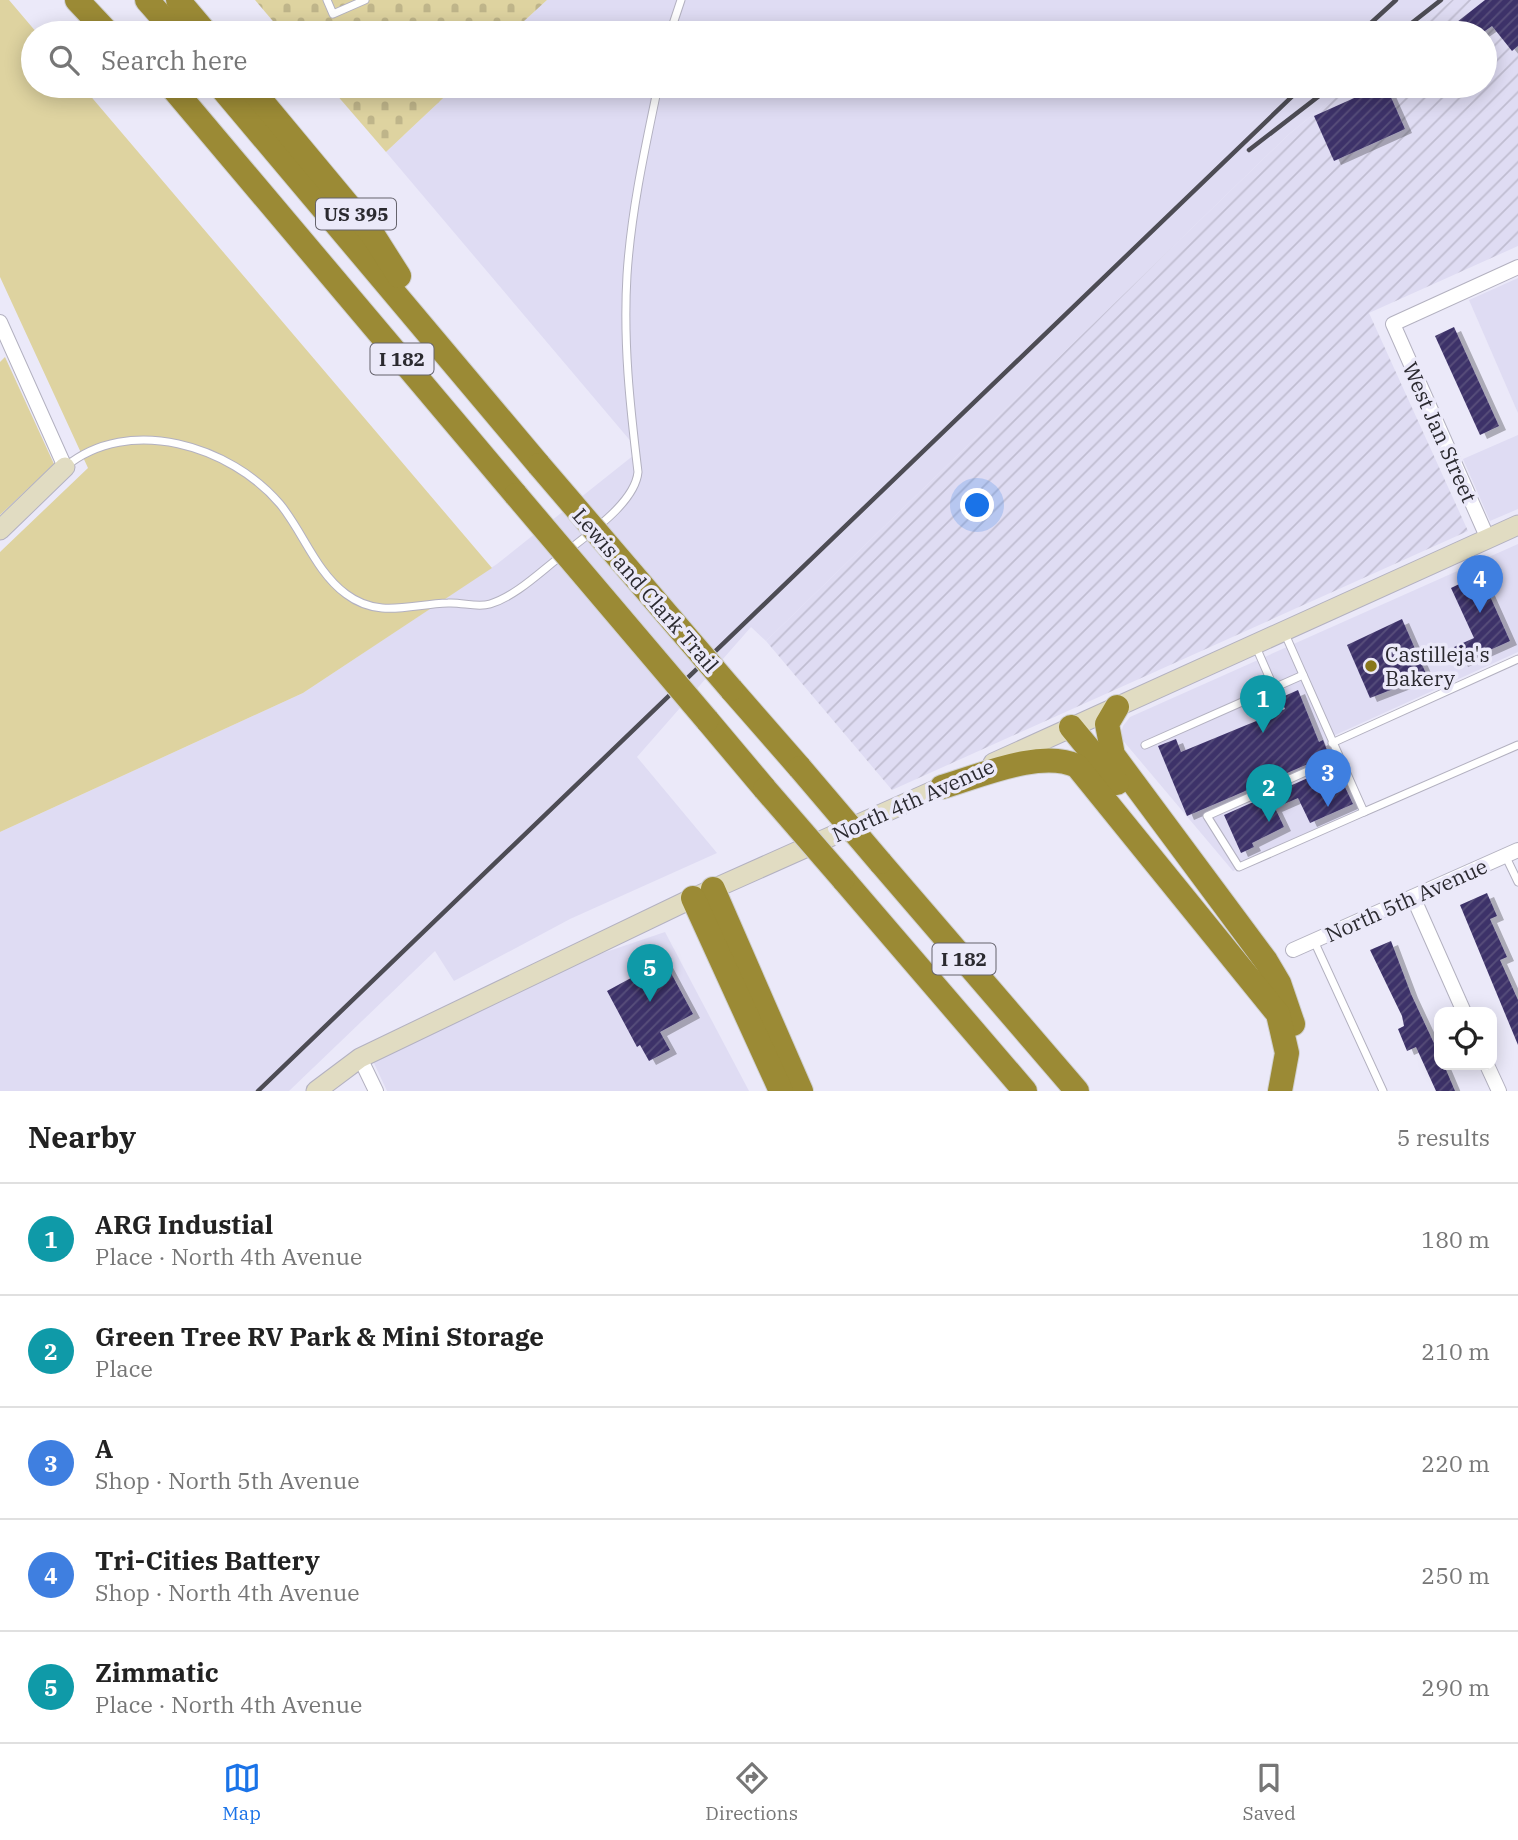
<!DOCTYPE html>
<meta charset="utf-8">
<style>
body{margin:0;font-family:"IBM Plex Serif",serif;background:#f6f6f6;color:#222}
.controls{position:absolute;right:21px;bottom:21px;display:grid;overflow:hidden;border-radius:14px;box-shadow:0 4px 18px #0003}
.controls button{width:63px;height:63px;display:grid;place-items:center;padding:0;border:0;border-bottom:2px solid #e0e0e0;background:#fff;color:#222;font:35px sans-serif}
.you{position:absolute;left:978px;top:506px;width:24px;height:24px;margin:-18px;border:5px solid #fff;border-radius:50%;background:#1a73e8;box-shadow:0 0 0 10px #1a73e833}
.badge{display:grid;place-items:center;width:46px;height:46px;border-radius:50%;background:#1a73e8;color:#fff;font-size:23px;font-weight:700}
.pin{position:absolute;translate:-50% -58px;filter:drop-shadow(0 2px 4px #0008)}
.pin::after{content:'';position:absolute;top:37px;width:24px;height:21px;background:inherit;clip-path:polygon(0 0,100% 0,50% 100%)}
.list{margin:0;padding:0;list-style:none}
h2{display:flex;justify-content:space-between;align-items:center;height:91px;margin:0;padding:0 28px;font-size:30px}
h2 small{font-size:23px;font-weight:400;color:#767676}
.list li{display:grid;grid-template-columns:46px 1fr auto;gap:21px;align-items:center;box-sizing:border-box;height:112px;padding:0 28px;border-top:2px solid #e0e0e0}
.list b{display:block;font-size:26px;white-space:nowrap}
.list p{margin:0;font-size:23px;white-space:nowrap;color:#767676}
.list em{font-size:23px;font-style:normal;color:#767676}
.icon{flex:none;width:38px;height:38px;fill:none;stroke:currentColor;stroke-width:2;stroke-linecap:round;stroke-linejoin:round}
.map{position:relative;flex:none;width:1518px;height:1091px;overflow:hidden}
.search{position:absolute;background:#fff;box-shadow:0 4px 18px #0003;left:21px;right:21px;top:21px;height:77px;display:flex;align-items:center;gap:18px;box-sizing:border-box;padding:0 24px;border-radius:38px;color:#767676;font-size:26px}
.sheet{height:651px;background:#fff}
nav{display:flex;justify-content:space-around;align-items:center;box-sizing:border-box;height:98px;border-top:2px solid #e0e0e0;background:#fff;font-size:19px;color:#767676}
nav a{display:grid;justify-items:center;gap:4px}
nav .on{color:#1a73e8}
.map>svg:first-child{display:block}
</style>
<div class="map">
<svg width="1518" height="1091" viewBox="0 0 1518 1091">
<defs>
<pattern id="industrial-furrows" width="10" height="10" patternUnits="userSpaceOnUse" patternTransform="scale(1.75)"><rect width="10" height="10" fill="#dfdcf3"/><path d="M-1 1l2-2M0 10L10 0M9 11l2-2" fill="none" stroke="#c0bdd1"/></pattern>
<pattern id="cemetery-stones" width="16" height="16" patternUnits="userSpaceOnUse" patternTransform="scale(1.75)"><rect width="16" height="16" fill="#ded3a0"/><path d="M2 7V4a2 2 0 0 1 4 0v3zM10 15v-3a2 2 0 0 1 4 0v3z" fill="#bfb58a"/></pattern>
<pattern id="building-hatch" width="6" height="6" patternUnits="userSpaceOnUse" patternTransform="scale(1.75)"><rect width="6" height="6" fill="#3e3369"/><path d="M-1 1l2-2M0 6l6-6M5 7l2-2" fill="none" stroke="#584f7b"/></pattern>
<filter id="shadow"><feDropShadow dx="7" dy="4" stdDeviation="0" flood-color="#0004"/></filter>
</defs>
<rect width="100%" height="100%" fill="#ebe9f9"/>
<!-- built -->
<g fill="#dfdcf3">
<polygon points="547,0 1452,0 1411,33 511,33"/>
<polygon points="456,86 1348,86 1288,135 766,641 751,627 637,757 717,853 570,919 454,981 435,951 289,1091 0,1091 0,832 303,693 497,564 639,451 386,152"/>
<polygon points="1518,278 1518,413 1469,300"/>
<polygon points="1518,435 1518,509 1490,521 1463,459"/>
<polygon points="1518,544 1518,652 1331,737 1363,810 1233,871 1120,737 1123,726 1130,717"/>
<polygon points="665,932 749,1091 387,1091 373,1061 594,956"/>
</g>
<!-- industrial -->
<polygon fill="url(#industrial-furrows)" points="1452,0 1518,0 1518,246 1369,313 1468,531 892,790 766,641 1288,135 1348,86 1485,86 1485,33 1411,33"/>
<!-- green -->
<g fill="#ded3a0">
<polygon points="0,0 9,0 37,33 33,33 33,86 82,86 492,568 303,693 0,832 0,552 88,468 0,277"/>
<polygon points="5,357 54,464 0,515 0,362"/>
</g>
<!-- cemetery -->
<g fill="url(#cemetery-stones)">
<polygon points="255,0 547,0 511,33 283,33"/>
<polygon points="329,86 456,86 386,152"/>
</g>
<!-- building -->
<g fill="url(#building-hatch)" filter="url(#shadow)">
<polygon points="1485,0 1518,0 1518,46 1512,51 1492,26 1482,33 1443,33"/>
<polygon points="1381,86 1386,86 1405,129 1334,161 1314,116"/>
<polygon points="1454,327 1499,426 1480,435 1435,336"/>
<polygon points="1480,574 1510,641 1461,663 1454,647 1474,638 1451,588"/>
<polygon points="1402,619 1427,676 1370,698 1347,645"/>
<polygon points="1298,690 1319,742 1323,740 1329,755 1187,816 1158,746 1176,739 1181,752 1285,709 1280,698"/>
<polygon points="1335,766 1353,804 1310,823 1298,798 1275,808 1284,827 1252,843 1254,847 1241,853 1224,815"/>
<polygon points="1487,893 1497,916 1490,919 1507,957 1500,960 1518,1000 1518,1045 1460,905"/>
<polygon points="1391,941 1411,994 1439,1054 1439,1065 1444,1065 1455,1091 1436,1091 1416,1047 1407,1051 1398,1029 1404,1026 1402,1016 1370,950"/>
<polygon points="664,960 693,1014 660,1032 670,1050 649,1061 640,1045 637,1047 607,991"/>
</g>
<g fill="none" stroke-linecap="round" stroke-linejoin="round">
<defs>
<g id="lane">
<polyline points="327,0 333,14 365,0"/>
<polyline points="670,33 681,0"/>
<path d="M65,467C129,414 231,446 280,504C303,532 316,572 346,594C379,619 411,604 448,603C462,602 477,608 490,604C516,596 540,572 561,556C585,536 635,504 638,472C630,406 623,342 627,275C631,212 645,148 658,86"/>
<polyline points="1285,634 1364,812 1518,745"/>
<polyline points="1256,647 1274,688"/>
<polyline points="1332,743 1518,659"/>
<polyline points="1145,745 1303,675"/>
<polyline points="1339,757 1207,816 1239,867 1364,812"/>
<polyline points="1505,855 1518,882"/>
<polyline points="1314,941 1383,1091"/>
</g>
<g id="street">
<polyline points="0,322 65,467"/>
<polyline points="1488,539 1393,324 1518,267"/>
<polyline points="1413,897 1464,1012"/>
<polyline points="1293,950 1518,850"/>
<polyline points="360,1058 376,1091"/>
<polyline points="1487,1065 1499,1091"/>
</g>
<g id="secondary">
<polyline points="0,530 65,467"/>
<polyline points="993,763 1518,525"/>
<polyline points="316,1091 360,1058 693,898 953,782"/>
</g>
<g id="highway">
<polyline points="77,0 108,33"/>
<polyline points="147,0 176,33"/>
<polyline points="178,0 206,33"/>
<polyline points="171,86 516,495"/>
<polyline points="220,86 539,465"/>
<polyline points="249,86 373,235 399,276"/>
<polyline points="731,689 800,768"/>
<polyline points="1117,707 1107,724 1113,755 1266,961 1279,983 1293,1024"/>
<polyline points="707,720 765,789"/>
<polyline points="1071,727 1117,783"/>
<path d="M942,787C980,776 1041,749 1077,766L1278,1014L1287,1053L1280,1091"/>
<polyline points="880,862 1077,1091"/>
<polyline points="843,879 1025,1091"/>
<polyline points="713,889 801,1091"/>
<polyline points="693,898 781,1091"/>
</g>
</defs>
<!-- lane casing -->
<use href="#lane" stroke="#b3b1c0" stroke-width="9"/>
<!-- street casing -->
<use href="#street" stroke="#b3b1c0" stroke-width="16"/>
<!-- secondary casing -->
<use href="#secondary" stroke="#b3b1c0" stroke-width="21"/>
<!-- highway casing -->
<use href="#highway" stroke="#d0d0d1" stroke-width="26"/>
<!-- lane -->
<use href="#lane" stroke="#fff" stroke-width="7"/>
<!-- street -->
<use href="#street" stroke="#fff" stroke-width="14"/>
<!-- secondary -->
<use href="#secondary" stroke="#e1dcc2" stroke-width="19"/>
<!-- highway -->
<use href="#highway" stroke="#9b8a35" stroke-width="24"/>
<!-- rail -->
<g stroke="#4d4c54" stroke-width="4.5">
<polyline points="1360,33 1396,0"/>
<polyline points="1399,33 1441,0"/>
<polyline points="1249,150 1332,86"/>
<polyline points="258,1091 1303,86"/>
</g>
<defs>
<g id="highway-bridge">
<polyline points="539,465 731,689"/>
<polyline points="516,495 707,720"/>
<polyline points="800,768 880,862"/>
<polyline points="765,789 843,879"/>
</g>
</defs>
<!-- highway-bridge casing -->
<use href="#highway-bridge" stroke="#d0d0d1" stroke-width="26" stroke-linecap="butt"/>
<!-- highway-bridge -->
<use href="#highway-bridge" stroke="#9b8a35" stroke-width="24"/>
</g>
<!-- markers -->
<circle fill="#88771b" stroke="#ebe9f9" stroke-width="2.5" cx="1371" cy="666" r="7"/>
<g text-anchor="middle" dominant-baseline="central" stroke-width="7" stroke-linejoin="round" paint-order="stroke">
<!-- shield labels -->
<g fill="#ebe9f9" stroke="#65636c" stroke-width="2">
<rect x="316" y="198.5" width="80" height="31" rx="5"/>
<rect x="370.5" y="343.5" width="63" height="31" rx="5"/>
<rect x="932.5" y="943.5" width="63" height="31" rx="5"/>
</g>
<g font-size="19" font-weight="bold" fill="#2b2a30">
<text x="356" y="214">US 395</text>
<text x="402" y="359">I 182</text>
<text x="964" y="959">I 182</text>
</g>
<!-- street labels -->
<g font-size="21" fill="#2b2a30" stroke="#ebe9f9">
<text transform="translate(1440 432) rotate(66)">West Jan Street</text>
<text transform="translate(646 590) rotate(49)">Lewis and Clark Trail</text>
<text transform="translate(913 800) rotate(-24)">North 4th Avenue</text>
<text transform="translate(1406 900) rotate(-24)">North 5th Avenue</text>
</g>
<!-- poi labels -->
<g font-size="21" fill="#2b2a30" stroke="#ebe9f9" text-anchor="start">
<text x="1385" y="654">Castilleja's<tspan x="1385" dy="24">Bakery</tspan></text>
</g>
</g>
</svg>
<div class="controls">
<button><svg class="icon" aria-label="locate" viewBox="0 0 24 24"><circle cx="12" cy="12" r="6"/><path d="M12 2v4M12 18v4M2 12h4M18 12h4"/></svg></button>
</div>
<div class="you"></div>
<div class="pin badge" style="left:1263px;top:733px;background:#0f9aa8">1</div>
<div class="pin badge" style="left:1269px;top:822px;background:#0f9aa8">2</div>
<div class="pin badge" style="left:1328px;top:807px;background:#3f7fe0">3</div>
<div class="pin badge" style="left:1480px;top:613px;background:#3f7fe0">4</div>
<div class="pin badge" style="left:650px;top:1002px;background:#0f9aa8">5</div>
<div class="search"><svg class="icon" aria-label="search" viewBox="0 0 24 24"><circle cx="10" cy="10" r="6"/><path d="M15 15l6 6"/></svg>Search here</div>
</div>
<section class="sheet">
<h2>Nearby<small>5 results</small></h2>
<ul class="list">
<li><span class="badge" style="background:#0f9aa8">1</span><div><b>ARG Industial</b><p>Place · North 4th Avenue</p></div><em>180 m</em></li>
<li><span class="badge" style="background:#0f9aa8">2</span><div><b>Green Tree RV Park &amp; Mini Storage</b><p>Place</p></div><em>210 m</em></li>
<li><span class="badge" style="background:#3f7fe0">3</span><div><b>A</b><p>Shop · North 5th Avenue</p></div><em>220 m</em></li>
<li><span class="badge" style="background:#3f7fe0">4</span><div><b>Tri-Cities Battery</b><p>Shop · North 4th Avenue</p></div><em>250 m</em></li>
<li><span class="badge" style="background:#0f9aa8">5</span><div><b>Zimmatic</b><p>Place · North 4th Avenue</p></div><em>290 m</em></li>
</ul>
</section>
<nav>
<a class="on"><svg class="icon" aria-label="map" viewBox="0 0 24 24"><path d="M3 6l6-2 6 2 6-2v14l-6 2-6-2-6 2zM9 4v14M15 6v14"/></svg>Map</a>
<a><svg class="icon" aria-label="directions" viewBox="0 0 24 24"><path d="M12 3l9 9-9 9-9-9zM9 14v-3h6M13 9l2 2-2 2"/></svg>Directions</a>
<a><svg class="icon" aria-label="saved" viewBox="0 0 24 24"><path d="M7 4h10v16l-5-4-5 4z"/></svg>Saved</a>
</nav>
